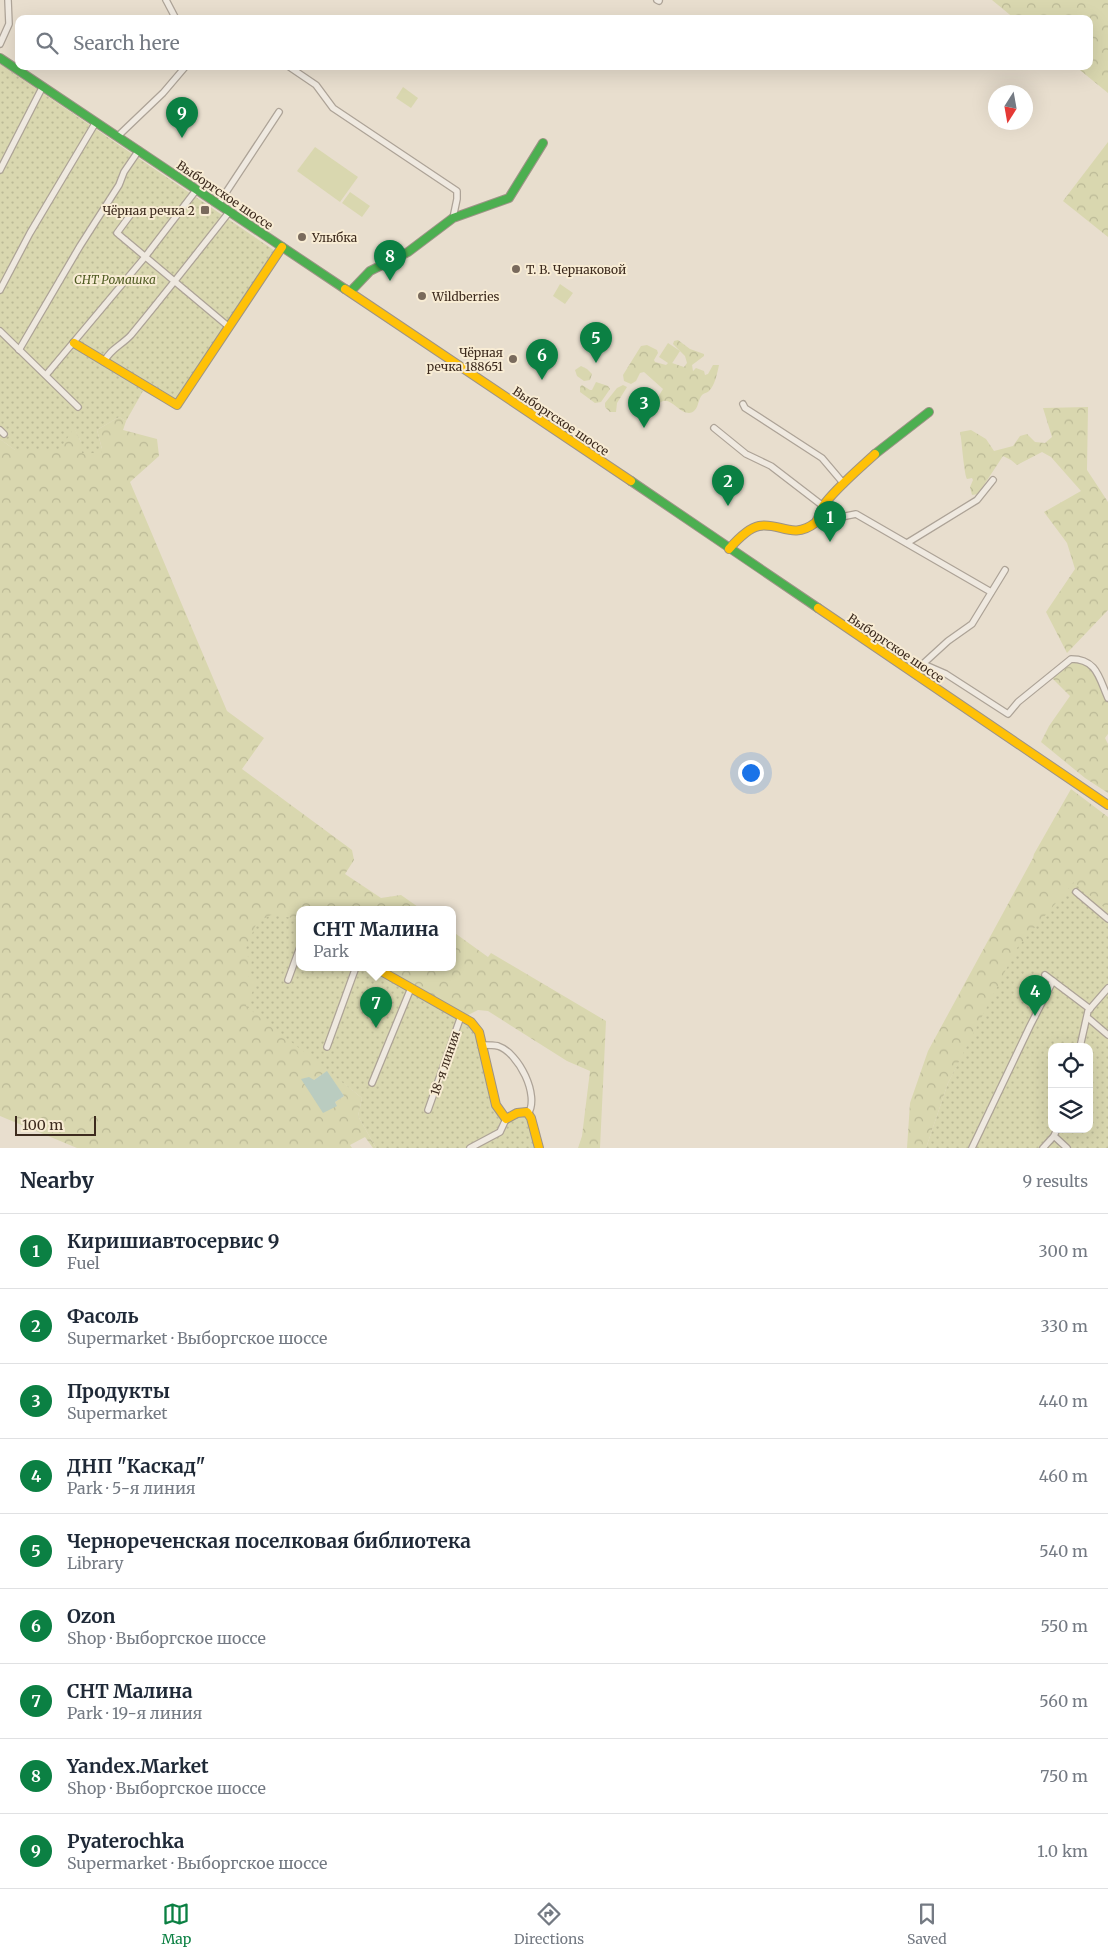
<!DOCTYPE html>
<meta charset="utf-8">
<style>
body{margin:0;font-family:Merriweather,serif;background:#f6f6f7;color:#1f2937}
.controls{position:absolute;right:15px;bottom:15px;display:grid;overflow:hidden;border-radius:10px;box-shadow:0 5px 20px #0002}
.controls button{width:45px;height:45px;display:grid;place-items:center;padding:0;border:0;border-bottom:1px solid #e0e1e3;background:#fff;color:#1f2937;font:25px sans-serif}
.compass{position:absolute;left:988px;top:85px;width:45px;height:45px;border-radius:50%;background:#fff;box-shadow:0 5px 20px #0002;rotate:191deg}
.scale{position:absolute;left:15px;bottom:12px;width:81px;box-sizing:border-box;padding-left:5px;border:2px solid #3d2b1e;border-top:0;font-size:14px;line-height:18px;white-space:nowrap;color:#3d2b1e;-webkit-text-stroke:4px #f8ecd4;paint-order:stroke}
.you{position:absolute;left:750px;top:772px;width:18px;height:18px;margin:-12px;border:4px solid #fff;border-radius:50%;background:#1a73e8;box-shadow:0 0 0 8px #1a73e833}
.badge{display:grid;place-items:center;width:32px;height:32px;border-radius:50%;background:#0b8043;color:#fff;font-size:16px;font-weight:700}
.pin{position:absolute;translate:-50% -41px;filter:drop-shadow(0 1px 2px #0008)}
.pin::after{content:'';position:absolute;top:26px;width:18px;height:15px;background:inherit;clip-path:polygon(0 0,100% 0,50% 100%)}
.popup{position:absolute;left:296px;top:906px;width:160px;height:65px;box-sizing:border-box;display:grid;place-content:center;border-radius:10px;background:#fff;filter:drop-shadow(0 1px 4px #0005);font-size:16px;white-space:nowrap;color:#747a83}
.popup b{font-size:19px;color:#1f2937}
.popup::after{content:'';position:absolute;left:50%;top:100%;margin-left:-10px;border:10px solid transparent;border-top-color:#fff}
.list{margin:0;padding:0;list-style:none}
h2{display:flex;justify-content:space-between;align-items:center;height:65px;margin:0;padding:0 20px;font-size:21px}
h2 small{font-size:16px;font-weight:400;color:#747a83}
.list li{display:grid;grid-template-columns:32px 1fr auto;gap:15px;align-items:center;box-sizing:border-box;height:75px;padding:0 20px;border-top:1px solid #e0e1e3}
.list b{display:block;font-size:19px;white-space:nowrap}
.list p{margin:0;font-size:16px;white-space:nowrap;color:#747a83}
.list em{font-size:16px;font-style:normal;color:#747a83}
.icon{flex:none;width:28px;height:28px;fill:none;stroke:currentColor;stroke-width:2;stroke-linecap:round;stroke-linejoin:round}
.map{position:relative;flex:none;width:1108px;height:1148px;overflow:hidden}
.search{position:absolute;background:#fff;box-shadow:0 5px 20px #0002;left:15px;right:15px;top:15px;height:55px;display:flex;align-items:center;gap:12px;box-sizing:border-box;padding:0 18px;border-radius:10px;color:#747a83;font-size:19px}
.sheet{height:740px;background:#fff}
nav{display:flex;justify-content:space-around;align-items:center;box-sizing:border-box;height:70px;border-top:1px solid #e0e1e3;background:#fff;font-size:14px;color:#747a83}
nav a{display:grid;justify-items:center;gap:2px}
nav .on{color:#0b8043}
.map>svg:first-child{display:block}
</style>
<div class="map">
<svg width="1108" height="1148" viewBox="0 0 1108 1148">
<defs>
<pattern id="forest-crowns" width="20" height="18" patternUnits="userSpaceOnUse" patternTransform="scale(1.25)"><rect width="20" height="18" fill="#d9d7af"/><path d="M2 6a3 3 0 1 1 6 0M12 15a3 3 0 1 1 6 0" fill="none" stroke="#bbb996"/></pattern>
<pattern id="garden-dots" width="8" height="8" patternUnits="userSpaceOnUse" patternTransform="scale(1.25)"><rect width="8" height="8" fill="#d9d7af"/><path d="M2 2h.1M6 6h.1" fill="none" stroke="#bbb996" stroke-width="1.8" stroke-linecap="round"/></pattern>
</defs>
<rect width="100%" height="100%" fill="#e8dece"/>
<!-- green -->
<g fill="#d9d7af">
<polygon points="403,87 418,98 411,108 396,98"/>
<polygon points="315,147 358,177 340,202 297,171"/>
<polygon points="350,192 370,206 362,217 342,203"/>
<polygon points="560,284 573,293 565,304 553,296"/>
<polygon points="668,343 680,351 671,365 659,357"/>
</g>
<!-- forest -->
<g fill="url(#forest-crowns)" fill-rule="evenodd">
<polygon points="992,0 1108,0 1108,93 1075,66 1089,66 1089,19 1015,19"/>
<polygon points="1108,142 1108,237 1063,201"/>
<path d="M678,340L690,349L704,354V356L692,365L693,371L696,368L704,371L705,375L708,374L713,365H719C717,374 715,385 709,391C707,393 704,393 702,395C697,401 699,412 689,413C675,413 668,387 653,411H651L652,403L658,397L663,389L644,372L640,373L636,381L631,384L624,381L623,375L641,346L647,345L657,350L658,353L654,360L655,362L666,365L669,362L684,367L687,363L685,356L673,344L674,341Z"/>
<polygon points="581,366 587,369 592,374 590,380 584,381 577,376 575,370"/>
<polygon points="596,382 608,386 610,389 601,402 595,403 580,392 580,387 582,385 590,390 592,390"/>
<polygon points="623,385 627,387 617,403 616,412 610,412 605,407 605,403 617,388"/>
<path d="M1088,407L1087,470L1108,502V610L1067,653L1046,612L1075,569L1067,543L1044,512L1081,491L1051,457L1042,452L1017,465L1011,460L1003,456L978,494L972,495L970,487L973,480L972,478L967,479C964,474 962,442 960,432L971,430L986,439L994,451L1013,446L1020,436L1027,434L1035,442L1045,443L1052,437L1043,408Z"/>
<path d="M119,417L126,421L123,430L157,439L159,456L130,482L227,711L264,738L242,769L352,850L354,860L345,874L381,898L401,895L421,909H300V921L294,918L252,960L257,982L314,1059L362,1098L358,1116L376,1148H373L365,1137L350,1145L352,1148H77L0,1116V439L15,450L74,427L81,442L102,449L97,430ZM326,1072L344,1096L335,1102L337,1106L314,1080Z"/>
<polygon points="1071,659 1094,667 1108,698 1108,734 1105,738 1108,744 1108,793 1085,778 1041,742 1049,726 1070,696 1050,676"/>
<polygon points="1071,789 1108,817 1108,911 1074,883 975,1032 948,1083 926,1148 907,1148 910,1103 928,1051 1033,858 1034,854"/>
<polygon points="452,931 488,957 491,953 606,1021 600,1148 578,1148 582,1136 590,1071 567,1061 488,1011 478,1010 464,1017 374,967 452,967"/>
</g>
<!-- garden -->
<g fill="url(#garden-dots)" fill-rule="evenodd">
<polygon points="0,64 278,253 180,410 143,391 126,421 119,417 97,430 102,449 101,453 82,453 81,442 74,428 59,451 15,450 0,439"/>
<path d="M1074,882L1108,911V1148H926L948,1083L1017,948ZM1052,1047H1089V1129H1052Z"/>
<polygon points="271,915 294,918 300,921 300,967 374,967 475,1025 496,1105 510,1116 527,1112 539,1148 376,1148 358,1116 362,1098 246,1006 257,982 248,976 252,960 244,953 257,922"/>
</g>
<!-- water -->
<polygon fill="#baccc0" points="327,1071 344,1096 335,1102 337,1106 323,1113 301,1079 309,1077 314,1080"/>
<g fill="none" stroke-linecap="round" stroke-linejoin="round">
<defs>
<g id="street">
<polyline points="166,0 176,19"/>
<polyline points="657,0 659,1"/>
<polyline points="0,44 9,24 8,0"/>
<polyline points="288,66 316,85 333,108 457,191 457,199 453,218"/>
<polyline points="118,136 163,93 186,66"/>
<polyline points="0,170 43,86"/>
<polyline points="219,203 279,112"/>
<polyline points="131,214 117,233 229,327"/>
<polyline points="0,290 30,233 96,122"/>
<polyline points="0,331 78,407"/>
<polyline points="19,350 80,246 119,185 124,172 139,150"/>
<path d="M104,362C110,349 122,345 131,335C165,294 197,253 230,211"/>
<polyline points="46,375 145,257 197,189"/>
<polyline points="743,404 745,408 822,458 844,484"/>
<polyline points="714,428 746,454 771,466 823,506"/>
<polyline points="0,430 4,434"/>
<polyline points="816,522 856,514 991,592"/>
<polyline points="907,543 977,500 993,480"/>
<path d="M923,664L946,674L1008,714L1018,702L1071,659C1097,659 1099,678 1108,698"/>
<polyline points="913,673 948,641 972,624 1005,570"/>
<polyline points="1076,892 1108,919"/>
<polyline points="1045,975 1090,1009"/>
<polyline points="288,980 300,947"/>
<polyline points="1088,1018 1108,1035"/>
<path d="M482,1045C487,1045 494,1045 498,1046C519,1053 540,1096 528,1114"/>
<polyline points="327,1047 356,967"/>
<polyline points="1080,1047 1088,1011 1108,988"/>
<polyline points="372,1083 411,988"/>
<polyline points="428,1110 461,1016"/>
<polyline points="1057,1129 1054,1136 1067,1148"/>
<polyline points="470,1148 500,1132 506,1119"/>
<polyline points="972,1148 1030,1026 1053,981"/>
<polyline points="1043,1148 1054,1136"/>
</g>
<g id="fast">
<polyline points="0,58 345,289"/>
<polyline points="350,292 370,271 408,252 453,218 509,198 543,143"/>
<polyline points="875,454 929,412"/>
<polyline points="631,481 818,608"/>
</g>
<g id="slow">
<polyline points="345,289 631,481"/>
<polyline points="74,343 177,405 282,247"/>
<path d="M729,549C736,541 748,528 759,526C779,522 793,540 815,523C819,519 820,511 823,506C834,490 860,468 875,454"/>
<polyline points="818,608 1108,805"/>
<polyline points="374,967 471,1022 479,1032 496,1105 506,1119 517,1113 527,1112 531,1118 539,1148"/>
</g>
</defs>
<!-- street casing -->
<use href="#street" stroke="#ada397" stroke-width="8"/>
<!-- fast casing -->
<use href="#fast" stroke="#9d9386" stroke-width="10"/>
<!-- slow casing -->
<use href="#slow" stroke="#9d9386" stroke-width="10"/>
<!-- street -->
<use href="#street" stroke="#efe9e0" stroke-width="5.5"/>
<!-- fast -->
<use href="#fast" stroke="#4caf50" stroke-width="8"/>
<!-- slow -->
<use href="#slow" stroke="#ffc107" stroke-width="8"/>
</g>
<!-- markers -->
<g fill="#796a5c" stroke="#f8ecd4" stroke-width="2">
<rect x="200" y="205" width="10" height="10" rx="2.5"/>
<circle cx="302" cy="237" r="5"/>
<circle cx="516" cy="269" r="5"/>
<circle cx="422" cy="296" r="5"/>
<circle cx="513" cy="359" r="5"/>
</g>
<g text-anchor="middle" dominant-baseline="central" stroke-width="4" stroke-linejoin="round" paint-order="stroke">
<!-- street labels -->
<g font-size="12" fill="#3d2b1e" stroke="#f8ecd4">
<text transform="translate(225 195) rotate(34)">Выборгское шоссе</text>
<text transform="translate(561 421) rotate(34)">Выборгское шоссе</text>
<text transform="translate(896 648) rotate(34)">Выборгское шоссе</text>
<text transform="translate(445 1063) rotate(-71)">18-я линия</text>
</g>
<!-- poi labels -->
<g font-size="12" fill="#3d2b1e" stroke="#f8ecd4" text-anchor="start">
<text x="195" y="210" text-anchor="end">Чёрная речка 2</text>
<text x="312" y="237">Улыбка</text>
<text x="526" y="269">Т. В. Чернаковой</text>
<text x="432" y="296">Wildberries</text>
<text x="503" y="352" text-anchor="end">Чёрная<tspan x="503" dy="14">речка 188651</tspan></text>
</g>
<!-- park labels -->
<g font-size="12" font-style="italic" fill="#4f5b22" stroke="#f8ecd4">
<text x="115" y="279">СНТ Ромашка</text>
</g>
</g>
</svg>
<div class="controls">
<button><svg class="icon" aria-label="locate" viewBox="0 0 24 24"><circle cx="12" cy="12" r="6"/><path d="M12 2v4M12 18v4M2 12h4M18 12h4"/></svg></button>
<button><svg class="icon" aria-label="layers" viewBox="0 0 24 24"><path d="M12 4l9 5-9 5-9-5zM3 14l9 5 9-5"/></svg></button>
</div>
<svg class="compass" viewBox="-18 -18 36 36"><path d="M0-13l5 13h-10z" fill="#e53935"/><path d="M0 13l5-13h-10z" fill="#747a83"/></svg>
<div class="scale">100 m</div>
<div class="you"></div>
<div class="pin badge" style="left:830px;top:542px">1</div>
<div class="pin badge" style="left:728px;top:506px">2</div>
<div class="pin badge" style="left:644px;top:428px">3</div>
<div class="pin badge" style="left:1035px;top:1016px">4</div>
<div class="pin badge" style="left:596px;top:363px">5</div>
<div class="pin badge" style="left:542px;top:380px">6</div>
<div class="pin badge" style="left:376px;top:1028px">7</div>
<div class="popup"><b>СНТ Малина</b>Park</div>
<div class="pin badge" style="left:390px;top:281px">8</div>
<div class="pin badge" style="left:182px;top:138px">9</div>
<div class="search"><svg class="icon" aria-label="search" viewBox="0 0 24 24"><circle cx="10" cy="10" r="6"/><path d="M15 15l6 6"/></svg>Search here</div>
</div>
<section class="sheet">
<h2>Nearby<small>9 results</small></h2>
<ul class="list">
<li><span class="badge">1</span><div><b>Киришиавтосервис 9</b><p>Fuel</p></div><em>300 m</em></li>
<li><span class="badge">2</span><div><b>Фасоль</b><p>Supermarket · Выборгское шоссе</p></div><em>330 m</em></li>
<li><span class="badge">3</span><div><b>Продукты</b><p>Supermarket</p></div><em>440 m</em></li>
<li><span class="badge">4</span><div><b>ДНП &quot;Каскад&quot;</b><p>Park · 5-я линия</p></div><em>460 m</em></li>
<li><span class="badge">5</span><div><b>Чернореченская поселковая библиотека</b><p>Library</p></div><em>540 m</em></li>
<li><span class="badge">6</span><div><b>Ozon</b><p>Shop · Выборгское шоссе</p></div><em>550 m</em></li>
<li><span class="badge">7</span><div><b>СНТ Малина</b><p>Park · 19-я линия</p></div><em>560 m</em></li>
<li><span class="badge">8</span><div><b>Yandex.Market</b><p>Shop · Выборгское шоссе</p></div><em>750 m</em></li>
<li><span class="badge">9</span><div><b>Pyaterochka</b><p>Supermarket · Выборгское шоссе</p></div><em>1.0 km</em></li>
</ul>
</section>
<nav>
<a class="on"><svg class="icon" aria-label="map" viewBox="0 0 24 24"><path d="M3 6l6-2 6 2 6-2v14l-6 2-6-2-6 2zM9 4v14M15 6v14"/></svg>Map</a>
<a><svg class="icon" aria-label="directions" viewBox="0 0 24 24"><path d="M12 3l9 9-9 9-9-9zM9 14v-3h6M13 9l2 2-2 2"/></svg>Directions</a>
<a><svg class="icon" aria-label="saved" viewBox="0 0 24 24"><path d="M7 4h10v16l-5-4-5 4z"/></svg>Saved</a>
</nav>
